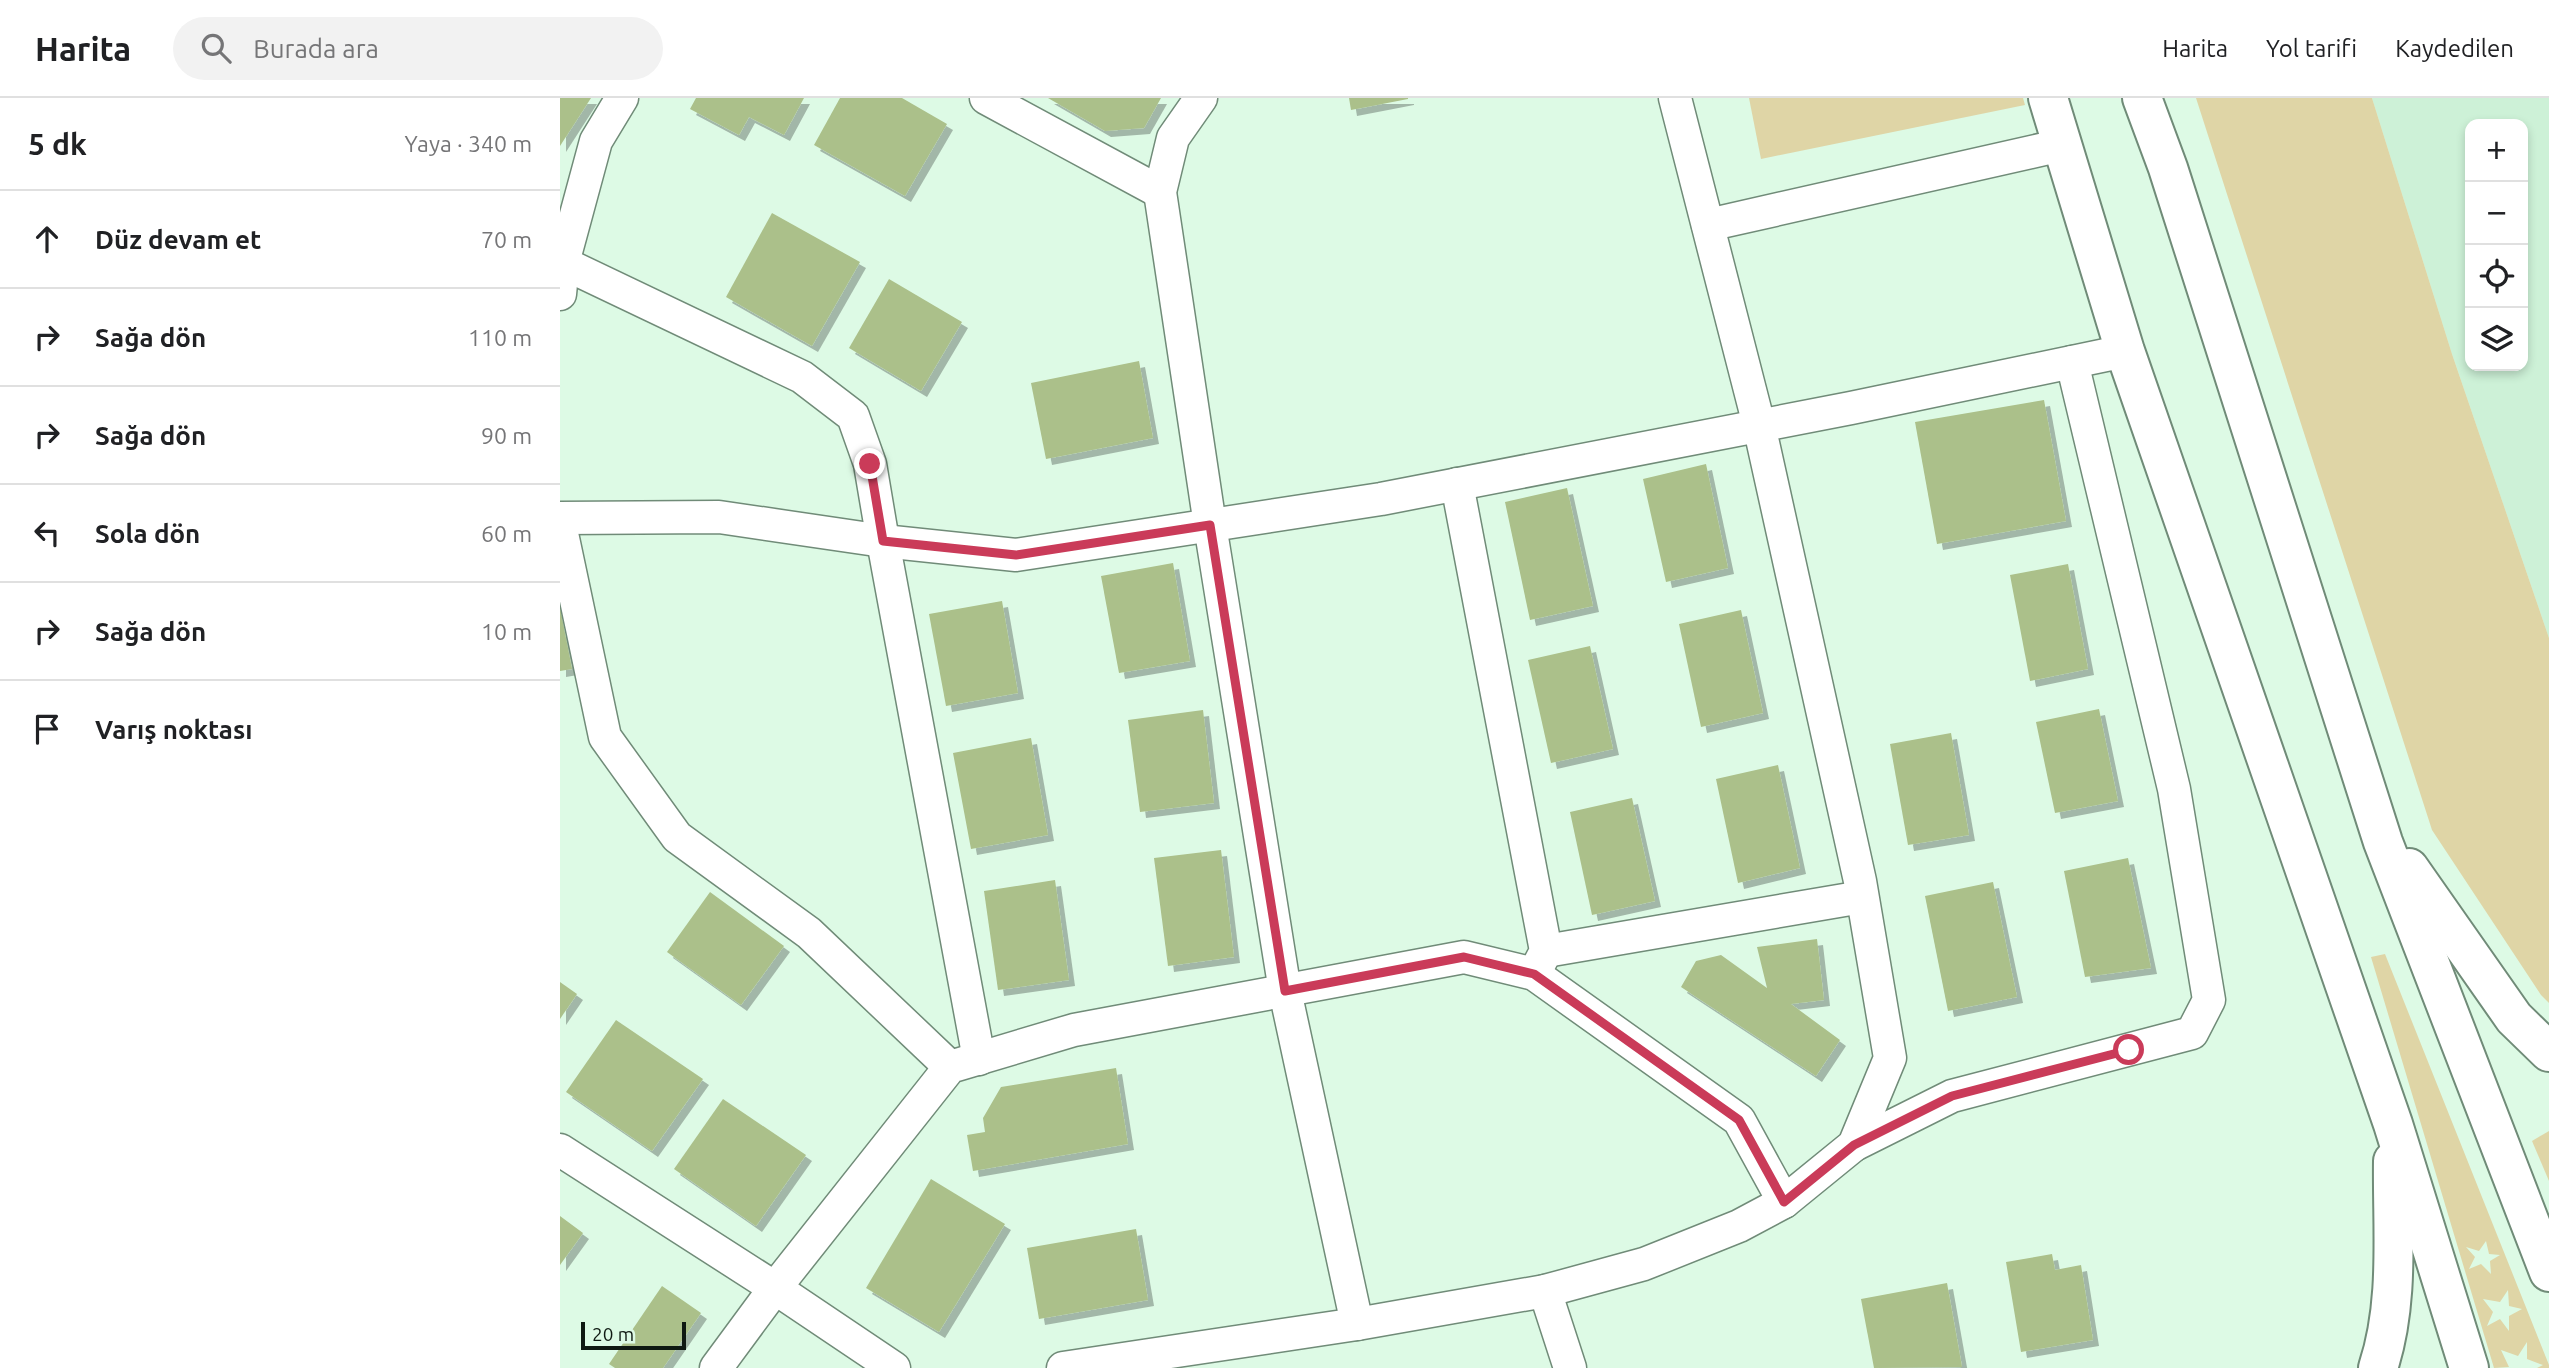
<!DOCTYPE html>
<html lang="tr">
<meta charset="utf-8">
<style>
body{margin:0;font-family:Ubuntu,sans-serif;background:#f2f2f2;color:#202124}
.controls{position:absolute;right:21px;top:21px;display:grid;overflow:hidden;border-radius:14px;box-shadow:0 4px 10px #0003}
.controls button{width:63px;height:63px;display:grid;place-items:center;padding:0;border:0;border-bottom:2px solid #e0e0e0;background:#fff;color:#202124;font:35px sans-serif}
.scale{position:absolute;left:21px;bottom:18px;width:105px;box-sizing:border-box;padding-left:7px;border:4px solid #0f1912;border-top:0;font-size:19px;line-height:24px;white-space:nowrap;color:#0f1912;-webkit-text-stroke:5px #ddfae5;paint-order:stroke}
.stop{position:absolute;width:21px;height:21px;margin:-16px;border:5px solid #ca3b59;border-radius:50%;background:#fff}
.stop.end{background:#ca3b59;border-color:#fff;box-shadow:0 2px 7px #0008}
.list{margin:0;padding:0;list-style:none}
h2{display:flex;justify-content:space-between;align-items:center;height:91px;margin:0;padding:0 28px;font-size:30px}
h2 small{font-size:23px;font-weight:400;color:#757577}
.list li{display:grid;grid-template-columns:46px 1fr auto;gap:21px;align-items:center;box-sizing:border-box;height:98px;padding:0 28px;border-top:2px solid #e0e0e0}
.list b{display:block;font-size:26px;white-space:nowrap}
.list em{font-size:23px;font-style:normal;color:#757577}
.icon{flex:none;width:38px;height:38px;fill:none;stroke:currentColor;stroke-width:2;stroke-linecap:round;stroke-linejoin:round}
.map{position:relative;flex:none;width:1989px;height:1270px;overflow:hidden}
header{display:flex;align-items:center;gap:42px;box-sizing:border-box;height:98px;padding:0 35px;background:#fff;border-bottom:2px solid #e0e0e0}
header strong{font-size:33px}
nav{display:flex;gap:38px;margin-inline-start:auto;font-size:24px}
.search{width:490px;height:63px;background:#f2f2f2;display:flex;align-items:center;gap:18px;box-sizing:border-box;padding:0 24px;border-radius:38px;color:#757577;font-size:26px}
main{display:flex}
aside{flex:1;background:#fff}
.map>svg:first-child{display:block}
</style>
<header>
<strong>Harita</strong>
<div class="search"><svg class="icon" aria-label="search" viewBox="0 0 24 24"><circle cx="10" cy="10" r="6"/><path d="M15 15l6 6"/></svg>Burada ara</div>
<nav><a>Harita</a><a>Yol tarifi</a><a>Kaydedilen</a></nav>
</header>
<main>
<aside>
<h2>5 dk<small>Yaya · 340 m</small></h2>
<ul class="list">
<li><svg class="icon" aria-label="ahead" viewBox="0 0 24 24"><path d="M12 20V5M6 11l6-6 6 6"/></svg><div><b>Düz devam et</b></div><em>70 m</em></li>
<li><svg class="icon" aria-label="right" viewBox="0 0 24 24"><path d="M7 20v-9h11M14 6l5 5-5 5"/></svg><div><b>Sağa dön</b></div><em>110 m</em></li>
<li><svg class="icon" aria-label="right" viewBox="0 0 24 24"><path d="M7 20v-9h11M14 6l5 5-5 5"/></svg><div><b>Sağa dön</b></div><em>90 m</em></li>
<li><svg class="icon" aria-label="left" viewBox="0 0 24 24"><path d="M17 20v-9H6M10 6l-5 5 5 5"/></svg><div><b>Sola dön</b></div><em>60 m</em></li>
<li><svg class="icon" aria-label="right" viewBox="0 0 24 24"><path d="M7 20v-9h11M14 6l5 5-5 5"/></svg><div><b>Sağa dön</b></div><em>10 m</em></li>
<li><svg class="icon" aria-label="arrive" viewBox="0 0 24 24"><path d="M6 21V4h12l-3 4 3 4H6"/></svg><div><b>Varış noktası</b></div></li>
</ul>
</aside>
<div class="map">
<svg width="1989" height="1270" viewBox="0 0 1989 1270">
<defs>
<filter id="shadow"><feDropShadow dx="6" dy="6" stdDeviation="0" flood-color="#0004"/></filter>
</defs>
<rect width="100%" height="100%" fill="#ddfae5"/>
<!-- built -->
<path fill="#cdf1d7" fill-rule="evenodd" d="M1812,0H1989V540L1892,256ZM1910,26H1963V268H1910Z"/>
<!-- green -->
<g fill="#dfd5a6" fill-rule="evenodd">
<polygon points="1189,0 1463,0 1465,7 1201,61"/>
<polygon points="1636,0 1812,0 1892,256 1989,540 1989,905 1981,897 1872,732"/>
<path d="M1825,856L1989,1267V1270H1977L1983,1267L1967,1261V1244L1958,1258L1941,1252L1949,1269L1934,1270L1811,859ZM1926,1143L1929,1156L1940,1157L1930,1163L1931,1176L1921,1166L1909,1171L1915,1159L1906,1149L1919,1153ZM1948,1192L1949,1208L1962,1211L1949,1218V1233L1940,1221L1927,1228L1933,1214L1923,1201L1940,1204Z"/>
<polygon points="1989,1033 1989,1083 1972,1043"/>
</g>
<!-- building -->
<g fill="#abc08a" filter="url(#shadow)">
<polygon points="0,0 31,0 0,48"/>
<polygon points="136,0 244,0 224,37 189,19 179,37 130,11"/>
<polygon points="280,0 342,0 387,26 345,98 254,47"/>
<polygon points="488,0 601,0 584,30 545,33"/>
<polygon points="789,0 848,0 848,1 791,12"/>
<polygon points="212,115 300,164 252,248 166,199"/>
<polygon points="329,181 402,224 361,293 289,250"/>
<polygon points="579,263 593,340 486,361 471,285"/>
<polygon points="1484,302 1506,423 1377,446 1355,324"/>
<polygon points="1146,366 1168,470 1106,484 1083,381"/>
<polygon points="1007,390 1033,508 970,522 945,404"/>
<polygon points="613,465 630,563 559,575 541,478"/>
<polygon points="1508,466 1528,571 1470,583 1450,477"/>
<polygon points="442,503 458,595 386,608 369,516"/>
<polygon points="0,509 12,571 0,573"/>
<polygon points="1181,512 1203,615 1141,629 1119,526"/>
<polygon points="1030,548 1053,651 991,665 968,562"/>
<polygon points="1539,611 1558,703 1495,715 1476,624"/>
<polygon points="643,612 654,705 580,714 568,622"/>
<polygon points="1391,635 1409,737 1348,747 1330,646"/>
<polygon points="471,640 488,737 411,751 393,655"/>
<polygon points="1218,667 1240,770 1178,785 1156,681"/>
<polygon points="1072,700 1095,803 1032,817 1010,714"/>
<polygon points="661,752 674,859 608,868 594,760"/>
<polygon points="1568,760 1591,870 1525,879 1504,773"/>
<polygon points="495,782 509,882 438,892 424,793"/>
<polygon points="1433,784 1457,899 1388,913 1365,798"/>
<polygon points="150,794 224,848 181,907 107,854"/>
<polygon points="1257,841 1264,902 1231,906 1280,942 1256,978 1121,889 1136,863 1161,857 1207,890 1197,849"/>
<polygon points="0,884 17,896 0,921"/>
<polygon points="56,922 143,981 92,1053 6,994"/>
<polygon points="556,970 568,1046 413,1073 407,1037 425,1034 423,1020 441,989"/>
<polygon points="163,1001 246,1057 196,1128 114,1071"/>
<polygon points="371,1081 445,1126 379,1234 306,1190"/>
<polygon points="0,1118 23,1135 0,1167"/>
<polygon points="576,1131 588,1202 479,1221 467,1150"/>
<polygon points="1492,1156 1495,1172 1521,1167 1533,1242 1461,1254 1446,1164"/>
<polygon points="1387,1185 1402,1269 1314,1270 1301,1201"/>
<polygon points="102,1188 141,1215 103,1270 55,1270 49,1266"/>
</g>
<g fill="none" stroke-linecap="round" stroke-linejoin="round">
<defs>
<g id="minor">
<polyline points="426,0 600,94"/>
<polyline points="641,0 613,40 600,94 650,427 725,893 797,1226"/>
<polyline points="1148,127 1502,47"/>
<polyline points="3,165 242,279 293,318 310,366 323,443 419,961"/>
<polyline points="0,196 3,165 36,43 62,0"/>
<polyline points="897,386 986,853 974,876"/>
<polyline points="0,420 159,419 323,443 456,457 821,401 1291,310 1565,253"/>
<polyline points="0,426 45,639 117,739 249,835 390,969"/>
<polyline points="986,853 1302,799"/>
<polyline points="1294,1047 1392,998 1632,935 1649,902 1614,691 1512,264"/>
<polyline points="0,1052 215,1190 334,1270"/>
<polyline points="985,1193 1010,1270"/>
<polyline points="156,1270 215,1190 390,969 514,932 904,859 974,876 1179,1022 1224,1104"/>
<polyline points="503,1270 797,1226 985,1193 1084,1166 1179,1128 1224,1104 1294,1047 1330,960 1300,783 1199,327 1115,0"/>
</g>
<g id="secondary">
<polyline points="1488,0 1565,253 1833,1026 1909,1270"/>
<polyline points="1582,0 1608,70 1823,744 1989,1174"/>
<polyline points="1849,770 1954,920 1989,954"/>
<path d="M1818,1270C1840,1204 1832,1131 1833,1063"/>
</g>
</defs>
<!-- minor casing -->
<use href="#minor" stroke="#708b78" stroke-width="35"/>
<!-- secondary casing -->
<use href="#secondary" stroke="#708b78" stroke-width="42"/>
<!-- minor -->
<use href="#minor" stroke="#fff" stroke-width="32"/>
<!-- secondary -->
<use href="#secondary" stroke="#fff" stroke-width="38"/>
</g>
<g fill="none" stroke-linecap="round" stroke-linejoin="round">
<!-- route -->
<polyline stroke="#ca3b59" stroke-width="9" points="310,366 323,443 456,457 650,427 725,893 904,859 974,876 1179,1022 1224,1104 1294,1047 1392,998 1569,952"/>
</g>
</svg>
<div class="controls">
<button>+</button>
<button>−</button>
<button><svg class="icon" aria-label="locate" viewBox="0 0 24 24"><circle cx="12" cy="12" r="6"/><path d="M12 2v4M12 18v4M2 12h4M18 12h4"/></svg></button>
<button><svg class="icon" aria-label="layers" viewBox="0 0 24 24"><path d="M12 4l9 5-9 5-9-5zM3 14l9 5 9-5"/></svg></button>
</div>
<div class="scale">20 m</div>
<div class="stop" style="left:1569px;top:952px"></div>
<div class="stop end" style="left:310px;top:366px"></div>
</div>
</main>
